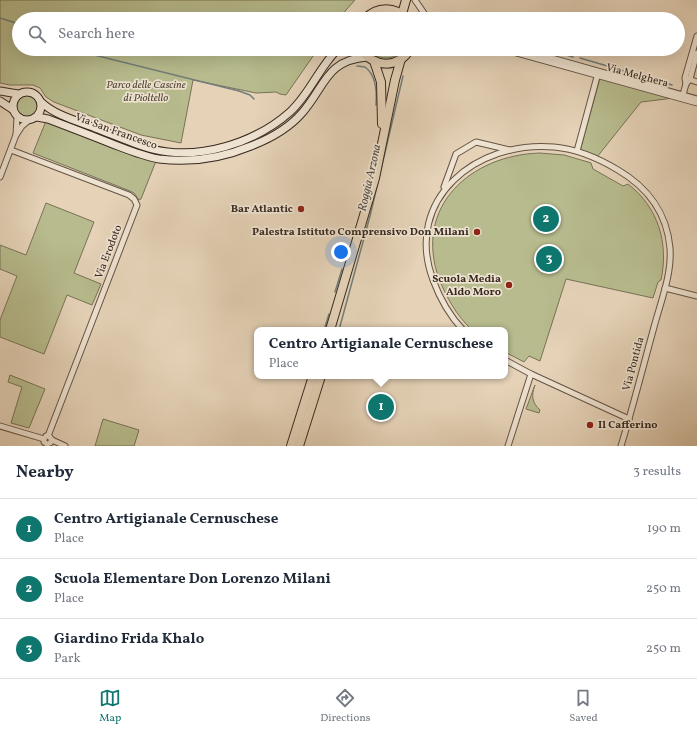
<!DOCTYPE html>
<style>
body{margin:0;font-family:Vollkorn,serif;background:#f2f2f3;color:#1f2937}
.you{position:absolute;left:341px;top:252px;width:14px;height:14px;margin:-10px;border:3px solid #fff;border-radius:50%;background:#1a73e8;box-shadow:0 0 0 6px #1a73e833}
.badge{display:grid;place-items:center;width:26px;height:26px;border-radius:50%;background:#0f766e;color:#fff;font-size:13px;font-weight:700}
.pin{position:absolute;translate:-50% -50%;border:2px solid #fff;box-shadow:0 1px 4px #0006}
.popup{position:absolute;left:254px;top:327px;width:254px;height:52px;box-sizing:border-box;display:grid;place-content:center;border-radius:8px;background:#fff;filter:drop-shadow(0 1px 3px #0005);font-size:13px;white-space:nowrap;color:#747a83}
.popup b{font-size:15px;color:#1f2937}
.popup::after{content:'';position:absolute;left:50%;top:100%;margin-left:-8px;border:8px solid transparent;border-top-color:#fff}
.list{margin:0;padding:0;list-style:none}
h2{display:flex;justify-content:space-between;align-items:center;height:52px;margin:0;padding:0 16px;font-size:17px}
h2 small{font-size:13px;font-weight:400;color:#747a83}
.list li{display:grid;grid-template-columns:26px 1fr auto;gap:12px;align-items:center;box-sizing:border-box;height:60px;padding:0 16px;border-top:1px solid #e0e1e3}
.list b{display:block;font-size:15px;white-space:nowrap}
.list p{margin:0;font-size:13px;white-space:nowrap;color:#747a83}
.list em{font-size:13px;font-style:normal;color:#747a83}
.icon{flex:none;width:22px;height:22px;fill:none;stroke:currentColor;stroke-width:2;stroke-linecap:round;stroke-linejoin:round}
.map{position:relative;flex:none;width:697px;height:446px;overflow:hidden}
.search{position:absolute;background:#fff;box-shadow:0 4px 16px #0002;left:12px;right:12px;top:12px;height:44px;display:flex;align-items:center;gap:10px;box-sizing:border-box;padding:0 14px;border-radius:22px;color:#747a83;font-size:15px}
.sheet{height:232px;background:#fff}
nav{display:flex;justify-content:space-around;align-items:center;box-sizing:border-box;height:56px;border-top:1px solid #e0e1e3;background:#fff;font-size:11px;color:#747a83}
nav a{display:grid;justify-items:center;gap:2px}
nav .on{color:#0f766e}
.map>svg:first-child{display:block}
</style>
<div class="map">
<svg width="697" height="446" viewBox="0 0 697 446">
<rect width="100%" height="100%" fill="#e5d2b7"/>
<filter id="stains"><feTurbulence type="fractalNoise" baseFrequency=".005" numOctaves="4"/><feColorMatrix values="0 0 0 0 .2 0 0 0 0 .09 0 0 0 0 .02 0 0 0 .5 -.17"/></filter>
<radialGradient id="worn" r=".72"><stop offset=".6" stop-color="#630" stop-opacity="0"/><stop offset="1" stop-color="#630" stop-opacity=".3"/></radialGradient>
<!-- green -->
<g fill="#b7bb8d" stroke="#787257">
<polygon points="0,0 355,0 338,19 19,19 19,49 318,49 286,95 280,94 276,92 256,93 193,80 181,143 141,135 54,102 46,97 40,88 33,85 10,85 0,83"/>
<polygon points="384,14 391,14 400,19 372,19 377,16"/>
<path d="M368,49H404C394,61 378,61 368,49Z"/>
<polygon points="600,78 674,98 641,102 597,157 580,151"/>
<circle cx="27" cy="106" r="11"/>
<polygon points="46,121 156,161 141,199 139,200 134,193 130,191 33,153"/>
<path d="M540,153L564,155L588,162L591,163L593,169L623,186L628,184C658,207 669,243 661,280L658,282L653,298L566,279L540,361L529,356L524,362L505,352V330H472C456,315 447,298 439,279C413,206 471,155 540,153Z"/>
<polygon points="46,203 94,222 74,273 101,284 92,305 67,295 44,354 0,337 0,320 17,276 0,269 0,245 26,255"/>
<polygon points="10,375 45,389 29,428 11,423 22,387 8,382"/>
<path d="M535,385C531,395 532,403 540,410L539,413L526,409Z"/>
<polygon points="103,419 139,430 134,446 95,446"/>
</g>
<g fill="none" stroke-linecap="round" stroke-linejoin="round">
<!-- stream -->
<g stroke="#727e7a" stroke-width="1.5">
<polyline points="0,18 19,24"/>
<polyline points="70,49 239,91 250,95 254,99"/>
<polyline points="546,49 573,57"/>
<polyline points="580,58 672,85"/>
<path d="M357,66L365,67C376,75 377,92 376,105"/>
<polyline points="335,292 342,269"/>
<polyline points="324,330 329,314"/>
<polyline points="339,330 370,216 403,76"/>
</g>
<defs>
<g id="street">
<polyline points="415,0 428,19"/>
<polyline points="502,49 697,103"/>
<polyline points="520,49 697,99"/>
<polyline points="688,79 697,82"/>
<polyline points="686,84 685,78 697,36"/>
<polyline points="682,98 686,84 690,79 697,53"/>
<polyline points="17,117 16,135 22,126 28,121"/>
<polyline points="11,150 129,195 134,199 137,205 48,436"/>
<polyline points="577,151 598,73"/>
<polyline points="0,177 16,135"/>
<polyline points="444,187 456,154 476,142 510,150"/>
<polyline points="665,288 697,296"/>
<path d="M463,330C449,315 440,299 433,280C403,199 477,140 554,147C578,149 598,158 618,170C647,187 667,213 670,248C672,274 661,301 654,327C643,367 633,407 621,446"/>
<polyline points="505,360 531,374 629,419"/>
<polyline points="0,426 44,439"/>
<polyline points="46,436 49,436 52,440 65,446"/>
<polyline points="44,439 44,442 47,444 50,443 52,440"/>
<polyline points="508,446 531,374"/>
</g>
<g id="secondary">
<polyline points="0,91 18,94"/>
<circle cx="27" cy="106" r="14"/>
<polyline points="0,101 12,109"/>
<path d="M41,102C56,116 78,121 98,129C116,136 134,144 152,149C199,161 255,143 290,112C310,94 319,67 338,49"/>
<path d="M37,117L48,119C69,127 90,135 110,143C126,149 142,156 159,159C191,163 222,158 251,146C269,139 289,128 302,113C325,87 326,60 367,57"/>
</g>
<g id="primary">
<polyline points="402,14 406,0"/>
<path d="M365,19C377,6 395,6 407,19"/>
<path d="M361,49C373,68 399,69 410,49"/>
<polyline points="374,61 381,82 382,124"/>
<polyline points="330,330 375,178 395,80 401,59"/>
<polyline points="291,446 313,376"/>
<polyline points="299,446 321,376"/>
</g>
</defs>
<!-- street casing -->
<use href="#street" stroke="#645446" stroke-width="7"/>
<!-- secondary casing -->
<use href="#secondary" stroke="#392a21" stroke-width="9"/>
<!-- primary casing -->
<use href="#primary" stroke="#392a21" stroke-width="10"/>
<!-- street -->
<use href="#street" stroke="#eee2d0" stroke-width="5"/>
<!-- secondary -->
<use href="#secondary" stroke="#eee2d0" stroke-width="7"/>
<!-- primary -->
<use href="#primary" stroke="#e5d2b7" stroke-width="8"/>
</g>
<!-- markers -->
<g fill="#8f2418" stroke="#eee2d0" stroke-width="1.5">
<circle cx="301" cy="209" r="4"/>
<circle cx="477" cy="232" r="4"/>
<circle cx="509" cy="285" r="4"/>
<circle cx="590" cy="425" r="4"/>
</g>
<g text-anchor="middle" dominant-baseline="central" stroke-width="3.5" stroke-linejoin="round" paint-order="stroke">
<!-- street labels -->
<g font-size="11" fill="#392a21" stroke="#eee2d0">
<text transform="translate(637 76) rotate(15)">Via Melghera</text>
<text transform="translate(116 132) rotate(20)">Via San Francesco</text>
<text transform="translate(109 252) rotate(-69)">Via Erodoto</text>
<text transform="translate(634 364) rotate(-75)">Via Pontida</text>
</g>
<!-- park labels -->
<g font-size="11" font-style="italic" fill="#524737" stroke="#eee2d0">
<text x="146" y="85">Parco delle Cascine<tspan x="146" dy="13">di Pioltello</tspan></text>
</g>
<!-- poi labels -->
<g font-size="11" font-weight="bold" fill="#392a21" stroke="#eee2d0" text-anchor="end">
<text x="293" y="209">Bar Atlantic</text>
<text x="469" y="232">Palestra Istituto Comprensivo Don Milani</text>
<text x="501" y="279">Scuola Media<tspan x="501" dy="13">Aldo Moro</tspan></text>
<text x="598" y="425" text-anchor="start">Il Cafferino</text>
</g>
<!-- water labels -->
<g font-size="12" font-style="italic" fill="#514d46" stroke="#eee2d0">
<text transform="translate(370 178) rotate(-77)">Roggia Arzona</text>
</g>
</g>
<rect width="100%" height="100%" filter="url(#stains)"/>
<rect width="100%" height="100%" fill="url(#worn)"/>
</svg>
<div class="you"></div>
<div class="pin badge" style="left:381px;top:407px">1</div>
<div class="popup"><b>Centro Artigianale Cernuschese</b>Place</div>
<div class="pin badge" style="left:546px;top:219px">2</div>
<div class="pin badge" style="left:549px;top:259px">3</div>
<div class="search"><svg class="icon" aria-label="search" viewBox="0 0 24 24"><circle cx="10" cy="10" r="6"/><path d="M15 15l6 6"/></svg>Search here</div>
</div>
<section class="sheet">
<h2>Nearby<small>3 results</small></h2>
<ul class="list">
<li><span class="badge">1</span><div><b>Centro Artigianale Cernuschese</b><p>Place</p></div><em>190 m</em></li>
<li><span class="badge">2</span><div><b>Scuola Elementare Don Lorenzo Milani</b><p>Place</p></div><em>250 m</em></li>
<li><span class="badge">3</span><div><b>Giardino Frida Khalo</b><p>Park</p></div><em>250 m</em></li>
</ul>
</section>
<nav>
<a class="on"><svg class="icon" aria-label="map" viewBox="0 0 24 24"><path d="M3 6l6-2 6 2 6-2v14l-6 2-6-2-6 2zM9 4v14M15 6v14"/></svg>Map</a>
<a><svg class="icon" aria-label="directions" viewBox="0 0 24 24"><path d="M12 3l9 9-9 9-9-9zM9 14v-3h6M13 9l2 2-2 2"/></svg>Directions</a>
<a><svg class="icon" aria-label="saved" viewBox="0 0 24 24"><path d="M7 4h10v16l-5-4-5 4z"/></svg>Saved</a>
</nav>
